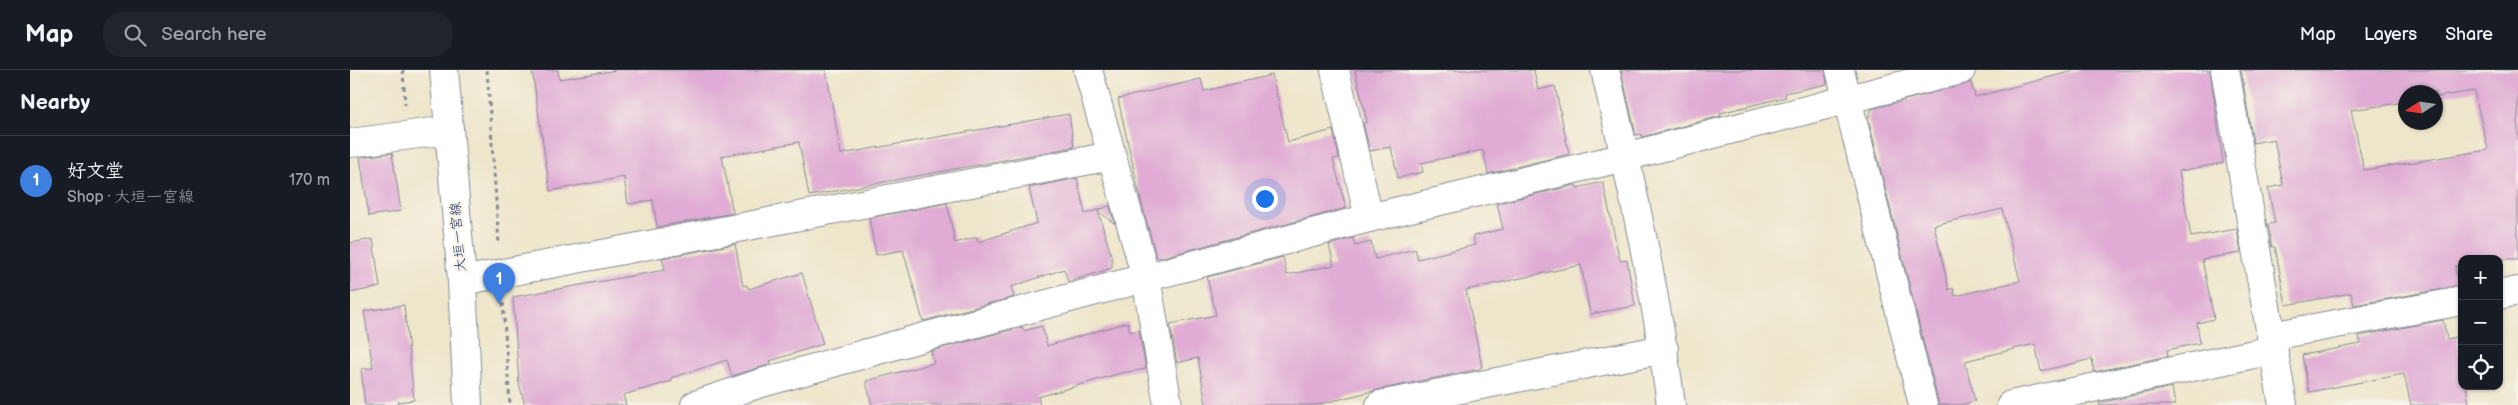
<!DOCTYPE html>
<meta charset="utf-8">
<style>
body{margin:0;font-family:"Balsamiq Sans","Klee One",sans-serif;background:#20242c;color:#f1f3f6}
.controls{position:absolute;right:15px;bottom:15px;display:grid;overflow:hidden;border-radius:10px;box-shadow:0 1px 4px #0004}
.controls button{width:45px;height:45px;display:grid;place-items:center;padding:0;border:0;border-bottom:1px solid #363941;background:#171b24;color:#f1f3f6;font:25px sans-serif}
.compass{position:absolute;left:2048px;top:15px;width:45px;height:45px;border-radius:50%;background:#171b24;box-shadow:0 1px 4px #0004;rotate:258deg}
.you{position:absolute;left:914px;top:128px;width:18px;height:18px;margin:-12px;border:4px solid #fff;border-radius:50%;background:#1a73e8;box-shadow:0 0 0 8px #1a73e833}
.badge{display:grid;place-items:center;width:32px;height:32px;border-radius:50%;background:#d690ce;color:#fff;font-size:16px;font-weight:700}
.pin{position:absolute;translate:-50% -41px;filter:drop-shadow(0 1px 2px #0008)}
.pin::after{content:'';position:absolute;top:26px;width:18px;height:15px;background:inherit;clip-path:polygon(0 0,100% 0,50% 100%)}
.list{margin:0;padding:0;list-style:none}
h2{display:flex;justify-content:space-between;align-items:center;height:65px;margin:0;padding:0 20px;font-size:21px}
h2 small{font-size:16px;font-weight:400;color:#9ea1a6}
.list li{display:grid;grid-template-columns:32px 1fr auto;gap:15px;align-items:center;box-sizing:border-box;height:90px;padding:0 20px;border-top:1px solid #363941}
.list b{display:block;font-size:19px;white-space:nowrap}
.list p{margin:0;font-size:16px;white-space:nowrap;color:#9ea1a6}
.list em{font-size:16px;font-style:normal;color:#9ea1a6}
.icon{flex:none;width:28px;height:28px;fill:none;stroke:currentColor;stroke-width:2;stroke-linecap:round;stroke-linejoin:round}
.map{position:relative;flex:none;width:2168px;height:335px;overflow:hidden}
header{display:flex;align-items:center;gap:30px;box-sizing:border-box;height:70px;padding:0 25px;background:#171b24;border-bottom:1px solid #363941}
header strong{font-size:24px}
nav{display:flex;gap:28px;margin-inline-start:auto;font-size:18px}
.search{width:350px;height:45px;background:#20242c;display:flex;align-items:center;gap:12px;box-sizing:border-box;padding:0 18px;border-radius:20px;color:#9ea1a6;font-size:19px}
main{display:flex}
aside{flex:1;background:#171b24}
.map>svg:first-child{display:block}
</style>
<header>
<strong>Map</strong>
<div class="search"><svg class="icon" aria-label="search" viewBox="0 0 24 24"><circle cx="10" cy="10" r="6"/><path d="M15 15l6 6"/></svg>Search here</div>
<nav><a>Map</a><a>Layers</a><a>Share</a></nav>
</header>
<main>
<aside>
<h2>Nearby<small></small></h2>
<ul class="list">
<li><span class="badge" style="background:#3f7fe0">1</span><div><b>好文堂</b><p>Shop · 大垣一宮線</p></div><em>170 m</em></li>
</ul>
</aside>
<div class="map">
<svg width="2168" height="335" viewBox="0 0 2168 335">
<rect width="100%" height="100%" fill="#f7f3e8"/>
<filter id="ink" filterUnits="userSpaceOnUse"><feTurbulence type="fractalNoise" baseFrequency=".02" numOctaves="2"/><feDisplacementMap in="SourceGraphic" scale="10" xChannelSelector="R" yChannelSelector="G"/><feConvolveMatrix kernelMatrix="1 2 1 2 8 2 1 2 1" color-interpolation-filters="sRGB"/></filter>
<filter id="wash" filterUnits="userSpaceOnUse"><feTurbulence type="fractalNoise" baseFrequency=".0096" numOctaves="4" result="noise"/><feDisplacementMap in="SourceGraphic" scale="20" xChannelSelector="R" yChannelSelector="G"/><feGaussianBlur stdDeviation="1.12" result="paint"/><feColorMatrix in="noise" values="0 0 0 0 0 0 0 0 0 0 0 0 0 0 0 0 0 1.4 0 .05"/><feComposite in="paint" operator="in"/></filter>
<g filter="url(#wash)">
<rect width="100%" height="100%" fill="#eee6ca"/>
<g id="blocks">
<!-- building -->
<g fill="#e0abd4" fill-rule="evenodd">
<polygon points="182,0 208,0 209,9 267,0 476,0 491,84 719,44 724,77 459,126 449,72 372,86 383,143 307,157 303,130 278,134 274,107 200,121"/>
<polygon points="1005,0 1184,0 1188,20 1205,16 1219,84 1138,104 1133,80 1071,93 1073,102 1048,108 1041,77 1020,81 1013,53 1017,52"/>
<polygon points="1271,0 1475,0 1477,14 1435,23 1436,27 1370,43 1371,46 1292,67 1291,64 1286,65"/>
<path d="M1727,0H1860L1873,93L1829,101L1841,167L1887,159L1891,183L1852,189L1864,249L1847,253L1850,273L1817,280L1818,286L1744,302L1742,289L1691,301L1685,274L1615,291L1625,331L1611,335H1589L1518,48L1522,39L1621,12L1625,27ZM1652,139L1670,211L1605,226L1603,218L1599,220L1584,155Z"/>
<path d="M1891,0H2168V189H2112V196H2105L2108,215L2088,220L2004,235L2001,223L1936,235L1925,177H1922L1918,154L1925,153L1918,118L1933,115L1924,69L1903,73ZM2124,21L2138,80L2014,100L2001,40L2056,32V22H2086V27Z"/>
<polygon points="922,5 938,72 983,60 989,88 983,89 996,138 809,188 806,186 790,127 768,29 851,9 854,21"/>
<polygon points="42,83 51,141 19,146 10,87"/>
<polygon points="727,108 735,144 760,136 765,154 748,141 762,188 762,198 718,212 714,199 661,217 664,227 573,251 553,180 526,185 519,148 597,133 605,173 627,167 628,172 687,153 679,118"/>
<polygon points="1253,112 1270,191 1277,190 1285,236 1240,244 1231,195 1116,220 1132,297 1129,299 1027,320 966,335 856,335 848,288 827,293 820,254 866,245 857,207 933,187 937,205 984,195 979,175 1003,168 1005,176 1021,172 1025,189 1065,179 1068,189 1125,175 1123,166 1153,159 1147,133 1226,115 1227,118"/>
<polygon points="23,169 30,217 0,223 0,173"/>
<polygon points="385,174 393,216 397,215 398,219 452,203 473,274 420,291 421,294 382,306 377,290 321,308 322,311 273,325 276,335 175,335 169,314 163,227 315,200 312,188"/>
<polygon points="54,235 64,330 48,332 49,335 15,335 11,299 23,298 14,241"/>
<polygon points="2093,250 2097,269 2106,267 2112,296 2112,316 2116,316 2119,335 2061,335 2054,304 1959,322 1952,285 2011,274 2009,266"/>
<polygon points="778,252 780,262 789,260 796,299 771,303 688,327 690,335 522,335 516,311 584,293 581,281 672,257 674,261 692,256 697,276"/>
<polygon points="1822,317 1825,335 1749,335 1749,333"/>
</g>
</g>
</g>
<g filter="url(#ink)">
<use href="#blocks" fill-opacity="0" stroke="#848a94" stroke-width="1"/>
<g fill="none" stroke-linecap="round" stroke-linejoin="round">
<defs>
<g id="minor">
<polyline points="738,0 796,208 818,335"/>
<polyline points="985,0 1019,148"/>
<path d="M1255,0C1281,111 1306,222 1321,335"/>
<polyline points="1490,0 1573,335"/>
<polyline points="1875,0 1933,335"/>
<polyline points="0,73 99,60"/>
<polyline points="112,211 761,86"/>
<polyline points="2149,225 2168,221"/>
<polyline points="1921,266 2112,231"/>
<polyline points="345,335 408,314 574,267 1019,148 1275,87 1611,0"/>
<polyline points="1030,335 1314,279"/>
<polyline points="1661,335 1923,280"/>
</g>
<polyline id="primary" points="94,0 112,211 118,335"/>
</defs>
<!-- minor casing -->
<use href="#minor" stroke="#848a94" stroke-width="30"/>
<!-- primary casing -->
<use href="#primary" stroke="#848a94" stroke-width="30"/>
<!-- path -->
<g stroke="#848a94" stroke-width="3" stroke-dasharray="4 4" stroke-linecap="butt">
<polyline points="53,0 55,35"/>
<polyline points="137,0 149,174"/>
<polyline points="153,233 160,335"/>
</g>
<!-- minor -->
<use href="#minor" stroke="#fff" stroke-width="28"/>
<!-- primary -->
<use href="#primary" stroke="#fff" stroke-width="28"/>
</g>
</g>
<g text-anchor="middle" dominant-baseline="central" stroke-width="4.5" stroke-linejoin="round" paint-order="stroke">
<!-- street labels -->
<g font-size="14" fill="#1b2f5e" stroke="#f7f3e8">
<text transform="translate(108 167) rotate(-95)">大垣一宮線</text>
</g>
</g>
</svg>
<div class="controls">
<button>+</button>
<button>−</button>
<button><svg class="icon" aria-label="locate" viewBox="0 0 24 24"><circle cx="12" cy="12" r="6"/><path d="M12 2v4M12 18v4M2 12h4M18 12h4"/></svg></button>
</div>
<svg class="compass" viewBox="-18 -18 36 36"><path d="M0-13l5 13h-10z" fill="#e53935"/><path d="M0 13l5-13h-10z" fill="#9ea1a6"/></svg>
<div class="you"></div>
<div class="pin badge" style="left:149px;top:234px;background:#3f7fe0">1</div>
</div>
</main>
